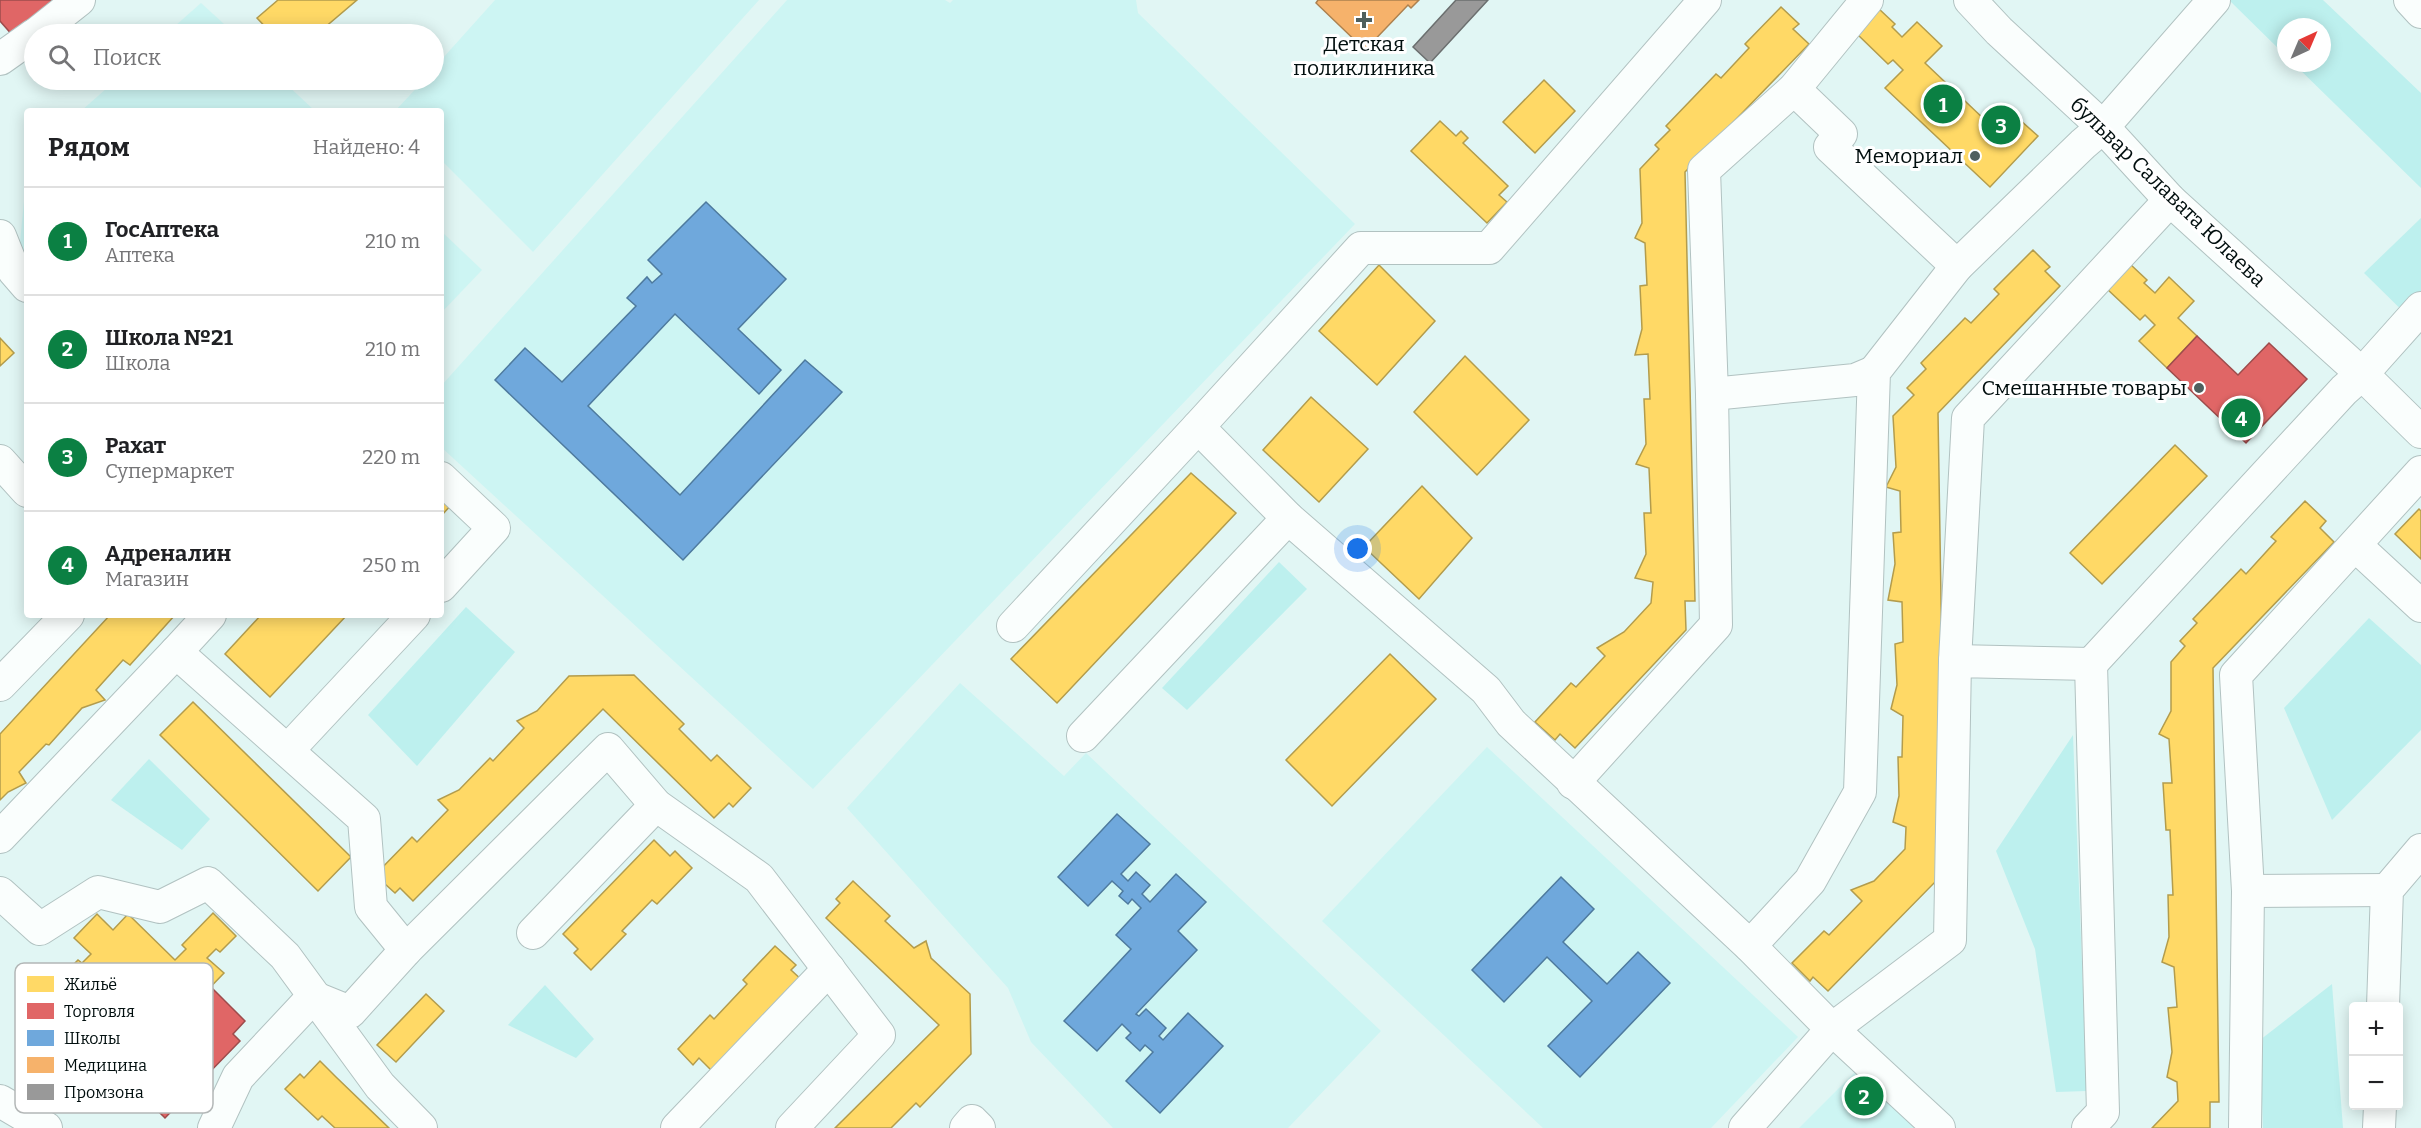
<!DOCTYPE html>
<html lang="ru">
<meta charset="utf-8">
<style>
body{margin:0;font-family:Bitter,serif;background:#f6f6f6;color:#202124}
.controls{position:absolute;right:18px;bottom:18px;display:grid;overflow:hidden;border-radius:6px;box-shadow:0 3px 15px #0003}
.controls button{width:54px;height:54px;display:grid;place-items:center;padding:0;border:0;border-bottom:2px solid #e0e0e0;background:#fff;color:#202124;font:30px sans-serif}
.compass{position:absolute;left:2277px;top:18px;width:54px;height:54px;border-radius:50%;background:#fff;box-shadow:0 3px 15px #0003;rotate:44deg}
.you{position:absolute;left:1358px;top:549px;width:21px;height:21px;margin:-15px;border:4px solid #fff;border-radius:50%;background:#1a73e8;box-shadow:0 0 0 9px #1a73e833}
.badge{display:grid;place-items:center;width:39px;height:39px;border-radius:50%;background:#0b8043;color:#fff;font-size:20px;font-weight:700}
.pin{position:absolute;translate:-50% -50%;border:3px solid #fff;box-shadow:0 2px 6px #0006}
.list{margin:0;padding:0;list-style:none}
h2{display:flex;justify-content:space-between;align-items:center;height:78px;margin:0;padding:0 24px;font-size:26px}
h2 small{font-size:20px;font-weight:400;color:#757577}
.list li{display:grid;grid-template-columns:39px 1fr auto;gap:18px;align-items:center;box-sizing:border-box;height:108px;padding:0 24px;border-top:2px solid #e0e0e0}
.list b{display:block;font-size:22px;white-space:nowrap}
.list p{margin:0;font-size:20px;white-space:nowrap;color:#757577}
.list em{font-size:20px;font-style:normal;color:#757577}
.icon{flex:none;width:33px;height:33px;fill:none;stroke:currentColor;stroke-width:2;stroke-linecap:round;stroke-linejoin:round}
.map{position:relative;flex:none;width:2421px;height:1128px;overflow:hidden}
.search{position:absolute;background:#fff;box-shadow:0 3px 15px #0003;left:24px;top:24px;width:420px;height:66px;display:flex;align-items:center;gap:15px;box-sizing:border-box;padding:0 21px;border-radius:33px;color:#757577;font-size:22px}
.panel{position:absolute;background:#fff;box-shadow:0 3px 15px #0003;left:24px;top:108px;width:420px;height:510px;border-radius:6px}
.map>svg:first-child{display:block}
</style>
<div class="map">
<svg width="2421" height="1128" viewBox="0 0 2421 1128">
<rect width="100%" height="100%" fill="#e1f6f4"/>
<!-- built -->
<g fill="#cdf5f3">
<polygon points="495,0 759,0 533,252 441,160 441,111 395,111 424,80 434,80 434,68"/>
<polygon points="787,0 945,0 950,3 953,0 1136,0 1138,13 1355,224 813,789 441,447 441,386"/>
<polygon points="201,3 235,34 166,34"/>
<polygon points="116,80 282,80 315,111 81,111"/>
<polygon points="27,171 27,261 19,252"/>
<polygon points="441,231 482,270 441,313"/>
<polygon points="960,683 1064,776 1086,753 1381,1031 1288,1128 1113,1128 1031,1042 1008,988 847,808"/>
<polygon points="1487,747 1798,1037 1711,1128 1543,1128 1322,921"/>
<polygon points="1864,1063 1931,1128 1799,1128"/>
</g>
<!-- green -->
<g fill="#bdf0ee">
<polygon points="2229,0 2323,0 2421,93 2421,188 2293,63 2322,63 2322,27 2286,27 2286,56"/>
<polygon points="2421,218 2421,329 2364,273"/>
<polygon points="1279,562 1307,589 1187,710 1162,688"/>
<polygon points="466,607 515,652 417,766 368,715"/>
<polygon points="2369,618 2421,665 2421,730 2332,820 2284,708"/>
<polygon points="2073,735 2087,1091 2056,1092 2035,949 1996,851"/>
<polygon points="149,759 210,819 182,850 111,800"/>
<polygon points="2332,984 2343,1128 2263,1128 2260,1040"/>
<polygon points="545,985 594,1039 576,1058 508,1025"/>
</g>
<!-- homes -->
<g fill="#ffd966" stroke="#b39c4c" stroke-width="1.5">
<polygon points="278,0 357,0 317,34 272,34 257,18"/>
<polygon points="1781,7 1799,24 1793,29 1809,44 1685,172 1695,601 1685,601 1686,630 1575,748 1560,734 1555,740 1535,722 1571,683 1576,687 1605,656 1597,648 1624,632 1651,603 1653,582 1635,578 1646,554 1644,513 1651,513 1649,468 1636,464 1646,444 1644,399 1650,399 1648,354 1635,355 1642,329 1640,286 1647,285 1645,243 1635,238 1642,223 1640,169 1659,149 1655,145 1670,130 1666,126 1716,74 1721,78 1749,48 1745,44"/>
<polygon points="1878,8 1895,24 1892,27 1902,37 1917,22 1942,46 1925,63 1986,121 2002,104 2038,136 1990,187 1885,88 1903,70 1893,60 1888,64 1855,32"/>
<polygon points="1544,80 1575,111 1535,153 1503,122"/>
<polygon points="1440,121 1456,136 1461,131 1468,138 1463,143 1508,186 1499,195 1507,202 1487,223 1411,151"/>
<polygon points="2033,250 2050,267 2045,271 2060,286 1938,413 1945,848 1938,879 1828,991 1813,977 1810,981 1792,963 1824,931 1829,935 1862,901 1851,890 1874,881 1905,849 1906,827 1893,822 1899,796 1898,757 1902,757 1903,716 1891,709 1897,685 1895,644 1903,642 1902,602 1888,600 1895,564 1893,533 1901,532 1900,491 1886,487 1896,467 1893,416 1914,395 1907,388 1926,369 1921,363 1965,318 1971,323 1999,294 1994,289"/>
<polygon points="2130,264 2147,280 2144,283 2155,293 2169,277 2194,301 2178,318 2197,336 2167,368 2139,341 2155,325 2145,315 2140,320 2106,288"/>
<polygon points="1379,265 1435,321 1377,385 1319,331"/>
<polygon points="0,338 14,353 0,366"/>
<polygon points="1465,356 1529,420 1477,475 1414,412"/>
<polygon points="1311,397 1368,449 1319,502 1263,450"/>
<polygon points="2175,445 2207,476 2102,584 2070,553"/>
<polygon points="1191,473 1236,513 1057,703 1011,659"/>
<polygon points="1422,486 1472,538 1419,599 1364,547"/>
<polygon points="441,491 453,503 441,516"/>
<polygon points="2305,501 2326,521 2320,528 2334,542 2213,668 2219,1102 2210,1102 2210,1128 2152,1128 2178,1101 2177,1082 2167,1077 2172,1052 2168,1008 2177,1007 2174,967 2162,962 2169,937 2168,895 2173,895 2170,830 2166,830 2163,783 2172,783 2169,739 2159,734 2171,711 2171,662 2185,646 2180,641 2197,623 2193,619 2241,569 2246,574 2276,541 2271,537"/>
<polygon points="2419,509 2421,511 2421,559 2395,534"/>
<polygon points="110,615 175,615 130,665 123,660 96,690 105,700 82,708 49,745 46,744 19,772 26,783 8,792 0,800 0,734"/>
<polygon points="261,615 347,615 270,697 225,654"/>
<polygon points="1390,654 1436,699 1332,806 1286,760"/>
<polygon points="634,675 684,724 679,729 711,761 717,755 751,788 733,807 729,803 714,818 603,709 413,901 400,888 395,893 375,875 412,837 417,842 448,810 438,800 459,790 490,758 493,761 524,728 517,721 537,711 569,676"/>
<polygon points="193,702 351,857 318,891 160,735"/>
<polygon points="654,840 670,856 675,851 692,868 657,904 652,900 622,931 626,934 591,970 574,953 578,949 563,934"/>
<polygon points="853,881 890,916 885,921 914,948 926,941 931,958 970,994 971,1054 920,1107 916,1103 891,1128 835,1128 939,1025 826,918 840,903 836,899"/>
<polygon points="213,913 236,936 220,952 216,949 207,958 224,973 197,1001 185,989 167,1007 124,965 89,1000 63,975 78,960 82,963 91,954 74,938 97,914 113,930 128,914 175,960 186,949 182,945"/>
<polygon points="775,946 796,965 791,970 804,982 715,1074 699,1058 693,1065 678,1049 710,1015 714,1019 747,984 743,980"/>
<polygon points="426,994 444,1011 396,1062 377,1045"/>
<polygon points="320,1061 336,1077 389,1128 335,1128 322,1116 318,1120 285,1089 300,1074 304,1078"/>
</g>
<!-- shops -->
<g fill="#e06666" stroke="#9d4c4c" stroke-width="1.5">
<polygon points="0,0 55,0 14,37 0,21"/>
<polygon points="2197,336 2238,375 2269,343 2307,379 2246,443 2167,368"/>
<polygon points="124,965 167,1007 185,989 197,1001 211,987 245,1021 233,1034 240,1041 165,1118 68,1022"/>
</g>
<!-- schools -->
<g fill="#6fa8dc" stroke="#4e7a9e" stroke-width="1.5">
<polygon points="706,202 786,279 738,329 781,370 759,394 675,314 588,406 680,495 805,360 842,392 683,560 495,380 525,348 562,382 636,306 627,298 647,277 652,283 662,274 648,260"/>
<polygon points="1117,814 1150,844 1121,874 1128,881 1136,872 1150,885 1142,894 1150,902 1176,874 1206,902 1178,931 1197,950 1136,1014 1139,1016 1146,1009 1166,1028 1159,1036 1163,1040 1188,1013 1223,1046 1160,1113 1126,1081 1153,1052 1145,1045 1140,1051 1126,1038 1131,1033 1122,1024 1097,1051 1064,1021 1131,949 1116,935 1141,908 1132,899 1128,904 1119,896 1123,891 1112,881 1088,906 1058,877"/>
<polygon points="1561,877 1594,909 1563,942 1607,984 1638,952 1670,983 1580,1077 1548,1046 1592,1001 1547,957 1504,1002 1472,970"/>
</g>
<!-- health -->
<polygon fill="#f6b26b" stroke="#ac814f" stroke-width="1.5" points="1318,0 1419,0 1411,8 1408,5 1365,50 1316,3"/>
<!-- industry -->
<polygon fill="#999" stroke="#6b6f6f" stroke-width="1.5" points="1456,0 1488,0 1430,63 1413,47"/>
<g fill="none" stroke-linecap="round" stroke-linejoin="round">
<defs>
<g id="minor">
<polyline points="1970,0 1999,31 2103,127 2170,200 2362,374 2421,432"/>
<polyline points="2410,0 2421,12"/>
<polyline points="36,34 79,0"/>
<polyline points="0,59 34,35"/>
<polyline points="1794,89 1841,134 1830,147 1957,266 2083,144 2103,127 2214,0"/>
<polyline points="0,236 14,271 27,286"/>
<polyline points="1712,394 1855,380 1874,372"/>
<polyline points="1198,427 1288,518"/>
<polyline points="0,461 27,491"/>
<polyline points="441,478 494,528 441,586"/>
<polyline points="2355,545 2421,606"/>
<polyline points="1013,626 1198,427 1361,248 1489,248 1705,0"/>
<polyline points="176,652 210,615"/>
<polyline points="1955,661 1968,418 2170,200"/>
<polyline points="0,685 68,615"/>
<polyline points="1083,736 1288,518 1486,690 1511,723 1750,946 1832,1029 1939,1128"/>
<polyline points="288,750 414,615"/>
<polyline points="1573,783 1716,625 1712,394 1704,170 1794,89 1867,0"/>
<polyline points="0,837 176,652 364,819 371,907 406,950"/>
<polyline points="2248,891 2387,890"/>
<polyline points="0,893 40,929 98,892 160,907 208,883 285,956 380,1086 421,1128"/>
<polyline points="533,933 656,805"/>
<polyline points="1750,946 1810,881 1860,792 1874,372 1957,266"/>
<polyline points="313,997 350,1012 406,950 608,749 656,805 759,878 879,1035 792,1128"/>
<polyline points="2383,1006 2387,890 2421,850"/>
<polyline points="0,1101 46,1128"/>
<polyline points="214,1128 238,1077 313,997"/>
<polyline points="677,1128 829,969"/>
<polyline points="966,1128 972,1121 979,1128"/>
<polyline points="1745,1128 1832,1029 1950,940 1955,661 2091,664 2344,390 2362,374 2421,308"/>
<polyline points="2088,1128 2103,1112 2091,664"/>
<polyline points="2245,1128 2248,891 2236,675 2421,472"/>
<polyline points="2379,1128 2380,1106"/>
</g>
</defs>
<!-- minor casing -->
<use href="#minor" stroke="#b1c2c1" stroke-width="34"/>
<!-- minor -->
<use href="#minor" stroke="#fafefd" stroke-width="32"/>
</g>
<!-- markers -->
<g fill="#4f5f5e" stroke="#fff" stroke-width="2">
<path d="M1361 11h6v6h6v6h-6v6h-6v-6h-6v-6h6z"/>
<circle cx="1975" cy="156" r="6"/>
<circle cx="2199" cy="388" r="6"/>
</g>
<g text-anchor="middle" dominant-baseline="central" stroke-width="6" stroke-linejoin="round" paint-order="stroke">
<!-- poi labels -->
<g font-size="21" fill="#010e0e" stroke="#fff" text-anchor="end">
<text x="1364" y="44" text-anchor="middle">Детская<tspan x="1364" dy="24">поликлиника</tspan></text>
<text x="1963" y="156">Мемориал</text>
<text x="2187" y="388">Смешанные товары</text>
</g>
<!-- street labels -->
<g font-size="21" fill="#010e0e" stroke="#fff">
<text transform="translate(2168 192) rotate(44)">бульвар Салавата Юлаева</text>
</g>
</g>
<!-- legend -->
<rect x="15" y="963" width="198" height="150" rx="9" fill="#fff" stroke="#b3b7b7" stroke-width="1.5"/>
<rect x="27" y="976" width="27" height="16" fill="#ffd966"/>
<rect x="27" y="1003" width="27" height="16" fill="#e06666"/>
<rect x="27" y="1030" width="27" height="16" fill="#6fa8dc"/>
<rect x="27" y="1057" width="27" height="16" fill="#f6b26b"/>
<rect x="27" y="1084" width="27" height="16" fill="#999"/>
<g font-size="16" fill="#010e0e">
<text x="64" y="990">Жильё</text>
<text x="64" y="1017">Торговля</text>
<text x="64" y="1044">Школы</text>
<text x="64" y="1071">Медицина</text>
<text x="64" y="1098">Промзона</text>
</g>
</svg>
<div class="controls">
<button>+</button>
<button>−</button>
</div>
<svg class="compass" viewBox="-18 -18 36 36"><path d="M0-13l5 13h-10z" fill="#e53935"/><path d="M0 13l5-13h-10z" fill="#757577"/></svg>
<div class="you"></div>
<div class="pin badge" style="left:1943px;top:104px">1</div>
<div class="pin badge" style="left:1864px;top:1096px">2</div>
<div class="pin badge" style="left:2001px;top:125px">3</div>
<div class="pin badge" style="left:2241px;top:418px">4</div>
<div class="search"><svg class="icon" aria-label="search" viewBox="0 0 24 24"><circle cx="10" cy="10" r="6"/><path d="M15 15l6 6"/></svg>Поиск</div>
<section class="panel">
<h2>Рядом<small>Найдено: 4</small></h2>
<ul class="list">
<li><span class="badge">1</span><div><b>ГосАптека</b><p>Аптека</p></div><em>210 m</em></li>
<li><span class="badge">2</span><div><b>Школа №21</b><p>Школа</p></div><em>210 m</em></li>
<li><span class="badge">3</span><div><b>Рахат</b><p>Супермаркет</p></div><em>220 m</em></li>
<li><span class="badge">4</span><div><b>Адреналин</b><p>Магазин</p></div><em>250 m</em></li>
</ul>
</section>
</div>
